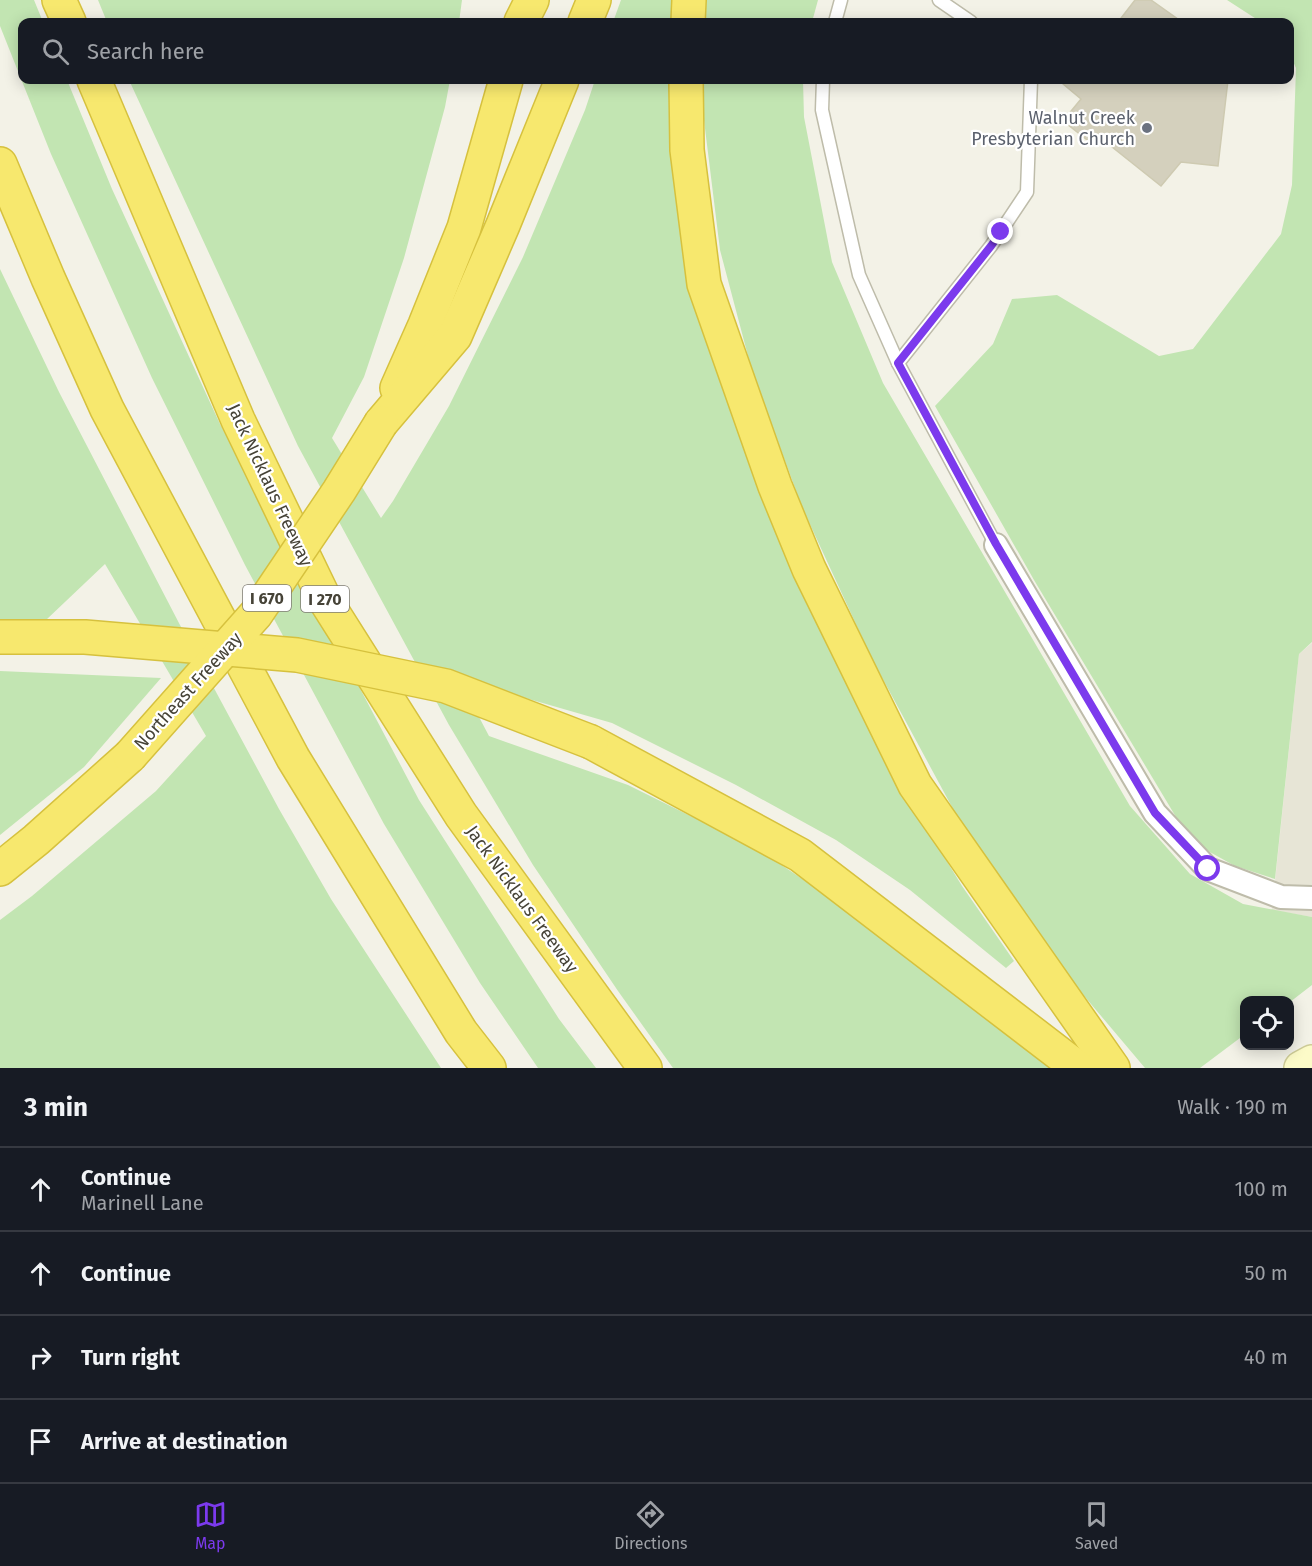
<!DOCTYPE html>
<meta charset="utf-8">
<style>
body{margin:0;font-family:"Fira Sans",sans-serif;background:#20242c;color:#f1f3f6}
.controls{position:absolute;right:18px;bottom:18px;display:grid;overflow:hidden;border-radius:12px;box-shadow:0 3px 15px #0003}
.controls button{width:54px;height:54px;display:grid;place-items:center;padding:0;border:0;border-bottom:2px solid #363941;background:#171b24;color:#f1f3f6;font:30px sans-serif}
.stop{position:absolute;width:18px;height:18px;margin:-14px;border:4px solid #7c3aed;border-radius:50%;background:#fff}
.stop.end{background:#7c3aed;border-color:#fff;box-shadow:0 2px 6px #0008}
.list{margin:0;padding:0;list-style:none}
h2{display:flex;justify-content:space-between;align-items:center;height:78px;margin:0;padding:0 24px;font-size:26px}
h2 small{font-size:20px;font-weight:400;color:#9ea1a6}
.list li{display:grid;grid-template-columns:39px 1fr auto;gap:18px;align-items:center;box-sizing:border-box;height:84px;padding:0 24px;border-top:2px solid #363941}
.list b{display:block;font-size:22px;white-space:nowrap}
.list p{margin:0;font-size:20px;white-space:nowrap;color:#9ea1a6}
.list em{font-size:20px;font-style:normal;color:#9ea1a6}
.icon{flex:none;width:33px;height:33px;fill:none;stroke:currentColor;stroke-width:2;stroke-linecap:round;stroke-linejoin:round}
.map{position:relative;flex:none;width:1312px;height:1068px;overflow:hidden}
.search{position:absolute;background:#171b24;box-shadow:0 3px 15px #0003;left:18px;right:18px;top:18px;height:66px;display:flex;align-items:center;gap:15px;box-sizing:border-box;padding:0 21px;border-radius:12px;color:#9ea1a6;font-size:22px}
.sheet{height:414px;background:#171b24}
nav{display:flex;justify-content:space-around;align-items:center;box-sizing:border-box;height:84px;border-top:2px solid #363941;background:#171b24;font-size:16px;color:#9ea1a6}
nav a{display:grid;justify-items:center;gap:3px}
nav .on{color:#7c3aed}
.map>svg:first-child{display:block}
</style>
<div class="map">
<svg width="1312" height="1068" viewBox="0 0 1312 1068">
<rect width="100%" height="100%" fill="#f3f2e7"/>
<!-- residential -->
<polygon fill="#e7e5d6" points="1312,643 1312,917 1272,910 1299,654"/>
<!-- green -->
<g fill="#c2e5b2">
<polygon points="0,0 34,0 43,22 22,22 22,80 67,80 112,189 220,424 419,800 559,1019 596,1068 538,1068 480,983 384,824 245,565 152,378 51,154 0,26"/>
<polygon points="98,0 462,0 459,22 107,22"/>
<polygon points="621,0 672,0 671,22 613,22"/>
<polygon points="701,0 818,0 812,22 701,22"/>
<polygon points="1227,0 1312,0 1312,642 1299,654 1275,879 1235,866 1208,851 1176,817 1034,580 935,406 993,344 1012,299 1057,295 1159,356 1193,349 1281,234 1292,185 1296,68 1290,55 1290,22 1261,22"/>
<polygon points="129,80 450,80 445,107 404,258 364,377 332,438 381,518 393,501 449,406 523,257 585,110 595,80 674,80 694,264 889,767 962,886 1014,961 1006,968 910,890 836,840 736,785 612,723 459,679 489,736 628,785 759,850 892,939 1030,1046 1051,1068 673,1068 618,991 533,865 449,725 298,446"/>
<polygon points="701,80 803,80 804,117 832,262 883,383 1130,806 1190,874 1243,904 1312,917 1312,985 1290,1002 1244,1000 1244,1035 1200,1068 1145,1068 1069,978 959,820 872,659 802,507 752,371 720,250 701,96"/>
<polygon points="0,269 59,392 180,625 279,809 331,899 441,1068 0,1068 0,920 32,896 156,791 206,736 105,564 46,620 0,620"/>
<polygon points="0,671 161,678 84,767 0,835"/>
</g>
<!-- building -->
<g fill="#d4d0bd" stroke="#cecab1" stroke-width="1.5">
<polygon points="1135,0 1151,0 1182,22 1118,22"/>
<polygon points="1061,80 1228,80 1218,166 1181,162 1161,186 1097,135 1091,143 1063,121 1081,99 1062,83"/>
</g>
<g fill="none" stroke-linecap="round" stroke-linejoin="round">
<defs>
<g id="service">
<polyline points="939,0 971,22"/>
<polyline points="835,22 841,0"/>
<polyline points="823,80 822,110 859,275 898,363 996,545"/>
<polyline points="898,363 991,246 1027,192 1031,80"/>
</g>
<polyline id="minor" points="996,545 1155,813 1208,869 1281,897 1312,898"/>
<polyline id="secondary" points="1301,1068 1312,1062"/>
<g id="motorway">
<polyline points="59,0 69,22"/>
<polyline points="521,22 532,0"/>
<polyline points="585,22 594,0"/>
<polyline points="688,22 689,0"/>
<polyline points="94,80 238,420 325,600 461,815 645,1068"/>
<polyline points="686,80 687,150 704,284 775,486 809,569 915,785 1113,1068"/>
<polyline points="0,164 48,278 107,409 293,758 461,1032 489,1068"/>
<polyline points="397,388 425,325 464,228 506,80"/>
<polyline points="381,423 455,336 503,225 562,80"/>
<polyline points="591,742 800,855 1078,1068"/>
<polyline points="0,869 36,840 130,756"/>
</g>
</defs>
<!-- service casing -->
<use href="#service" stroke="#bebcaa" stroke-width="15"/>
<!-- minor casing -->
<use href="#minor" stroke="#bebcaa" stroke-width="26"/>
<!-- secondary casing -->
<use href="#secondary" stroke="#cecc97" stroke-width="36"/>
<!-- motorway casing -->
<use href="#motorway" stroke="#d6c13e" stroke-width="36"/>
<!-- service -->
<use href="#service" stroke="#fff" stroke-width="12"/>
<!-- minor -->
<use href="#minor" stroke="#fff" stroke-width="22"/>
<!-- secondary -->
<use href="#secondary" stroke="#fcfbc8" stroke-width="33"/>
<!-- motorway -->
<use href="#motorway" stroke="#f7e86e" stroke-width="33"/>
<defs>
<g id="motorway-bridge">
<polyline points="0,637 85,637 297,655 446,686 591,742"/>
<polyline points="130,756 256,614 339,491 381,423"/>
</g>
</defs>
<!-- motorway-bridge casing -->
<use href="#motorway-bridge" stroke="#d6c13e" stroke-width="36" stroke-linecap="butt"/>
<!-- motorway-bridge -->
<use href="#motorway-bridge" stroke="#f7e86e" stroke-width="33"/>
</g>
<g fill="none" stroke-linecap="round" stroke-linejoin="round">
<!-- route -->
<polyline stroke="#7c3aed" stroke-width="8" points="1001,232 991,246 898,363 996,544 1155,813 1208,869"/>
</g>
<!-- markers -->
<circle fill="#6b7280" stroke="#fff" stroke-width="2" cx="1147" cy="128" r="6"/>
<g text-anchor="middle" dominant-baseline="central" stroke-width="4.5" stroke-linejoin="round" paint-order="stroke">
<!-- shield labels -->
<g fill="#fff" stroke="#7e7b73" stroke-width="1.5">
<rect x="243" y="585" width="48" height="26" rx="4.5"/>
<rect x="301" y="586" width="48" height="26" rx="4.5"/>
</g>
<g font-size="16" font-weight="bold" fill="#464337">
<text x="267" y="598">I 670</text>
<text x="325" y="599">I 270</text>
</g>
<!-- worship labels -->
<g font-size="18" fill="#5b616d" stroke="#fff" text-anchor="end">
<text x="1135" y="118">Walnut Creek<tspan x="1135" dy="21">Presbyterian Church</tspan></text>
</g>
<!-- street labels -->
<g font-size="18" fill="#464337" stroke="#fff">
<text transform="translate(270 485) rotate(65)">Jack Nicklaus Freeway</text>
<text transform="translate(188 691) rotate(-48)">Northeast Freeway</text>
<text transform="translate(522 899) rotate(54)">Jack Nicklaus Freeway</text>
</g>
</g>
</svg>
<div class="controls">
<button><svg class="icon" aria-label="locate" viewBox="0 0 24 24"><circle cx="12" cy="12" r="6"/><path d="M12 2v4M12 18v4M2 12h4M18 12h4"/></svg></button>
</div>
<div class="stop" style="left:1208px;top:869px"></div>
<div class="stop end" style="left:1001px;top:232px"></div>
<div class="search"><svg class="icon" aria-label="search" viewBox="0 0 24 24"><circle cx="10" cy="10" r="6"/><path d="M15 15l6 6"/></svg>Search here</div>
</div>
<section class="sheet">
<h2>3 min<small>Walk · 190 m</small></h2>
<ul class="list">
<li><svg class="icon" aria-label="ahead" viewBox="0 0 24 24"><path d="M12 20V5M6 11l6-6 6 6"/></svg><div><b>Continue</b><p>Marinell Lane</p></div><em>100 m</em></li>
<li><svg class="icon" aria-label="ahead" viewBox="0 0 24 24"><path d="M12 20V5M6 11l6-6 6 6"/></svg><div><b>Continue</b></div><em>50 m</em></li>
<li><svg class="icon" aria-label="right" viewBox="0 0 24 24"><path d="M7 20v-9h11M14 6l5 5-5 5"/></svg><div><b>Turn right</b></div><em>40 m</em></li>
<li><svg class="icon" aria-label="arrive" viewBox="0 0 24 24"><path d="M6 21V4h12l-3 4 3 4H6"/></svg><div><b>Arrive at destination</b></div></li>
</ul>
</section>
<nav>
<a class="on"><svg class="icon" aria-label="map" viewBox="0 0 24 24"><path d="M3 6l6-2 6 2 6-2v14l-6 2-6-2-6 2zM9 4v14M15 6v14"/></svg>Map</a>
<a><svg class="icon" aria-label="directions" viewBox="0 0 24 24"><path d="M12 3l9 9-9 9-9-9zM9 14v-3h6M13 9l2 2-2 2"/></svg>Directions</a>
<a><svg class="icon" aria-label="saved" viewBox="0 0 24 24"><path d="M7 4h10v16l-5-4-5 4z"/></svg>Saved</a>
</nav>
